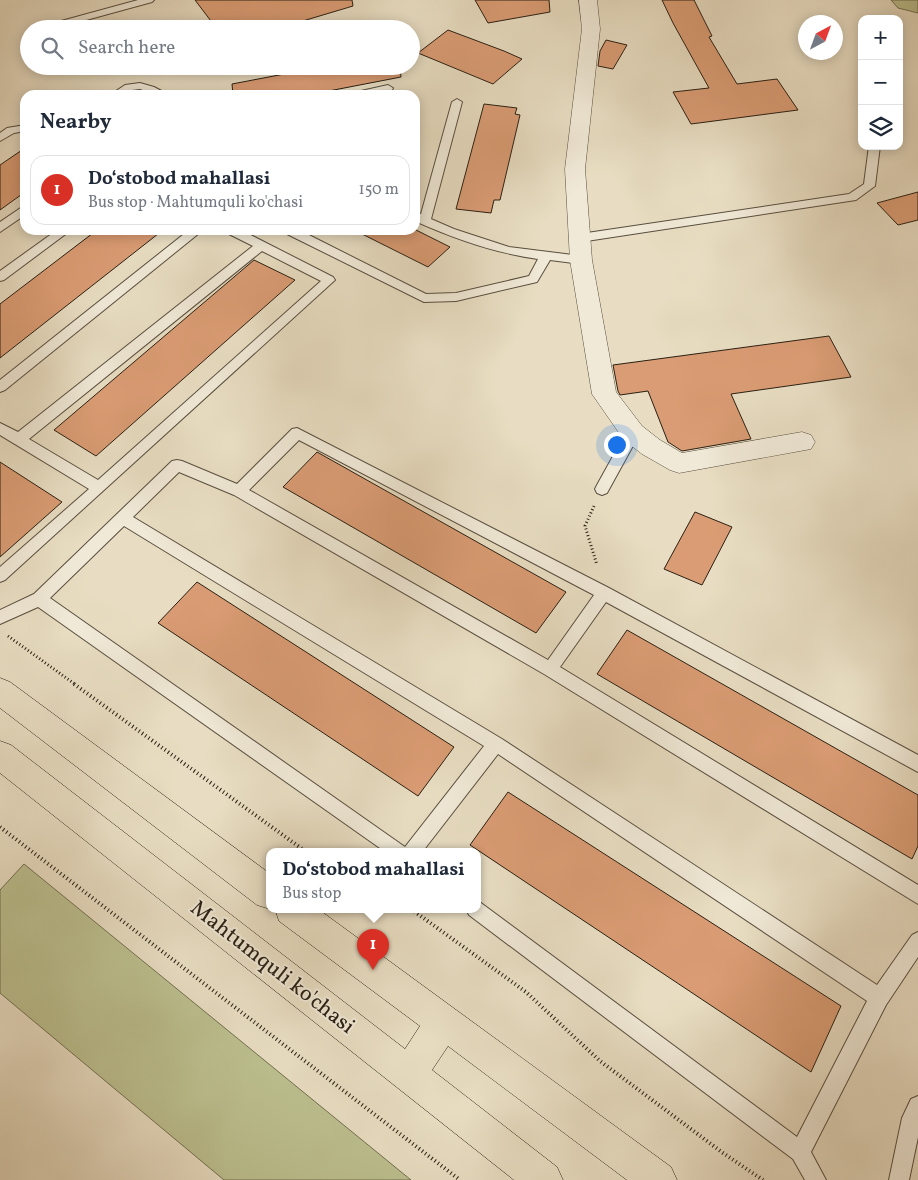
<!DOCTYPE html>
<meta charset="utf-8">
<style>
body{margin:0;font-family:Vollkorn,serif;background:#f6f6f7;color:#1f2937}
.controls{position:absolute;right:15px;top:15px;display:grid;overflow:hidden;border-radius:10px;box-shadow:0 2px 12px #0003}
.controls button{width:45px;height:45px;display:grid;place-items:center;padding:0;border:0;border-bottom:1px solid #e0e1e3;background:#fff;color:#1f2937;font:25px sans-serif}
.compass{position:absolute;left:798px;top:15px;width:45px;height:45px;border-radius:50%;background:#fff;box-shadow:0 2px 12px #0003;rotate:41deg}
.you{position:absolute;left:616px;top:444px;width:18px;height:18px;margin:-12px;border:4px solid #fff;border-radius:50%;background:#1a73e8;box-shadow:0 0 0 8px #1a73e833}
.badge{display:grid;place-items:center;width:32px;height:32px;border-radius:50%;background:#d93025;color:#fff;font-size:16px;font-weight:700}
.pin{position:absolute;translate:-50% -41px;filter:drop-shadow(0 1px 2px #0008)}
.pin::after{content:'';position:absolute;top:26px;width:18px;height:15px;background:inherit;clip-path:polygon(0 0,100% 0,50% 100%)}
.popup{position:absolute;left:266px;top:848px;width:215px;height:65px;box-sizing:border-box;display:grid;place-content:center;border-radius:10px;background:#fff;filter:drop-shadow(0 1px 4px #0005);font-size:16px;white-space:nowrap;color:#747a83}
.popup b{font-size:19px;color:#1f2937}
.popup::after{content:'';position:absolute;left:50%;top:100%;margin-left:-10px;border:10px solid transparent;border-top-color:#fff}
.list{margin:0;padding:0;list-style:none}
h2{display:flex;justify-content:space-between;align-items:center;height:65px;margin:0;padding:0 20px;font-size:21px}
h2 small{font-size:16px;font-weight:400;color:#747a83}
.list li{display:grid;grid-template-columns:32px 1fr auto;gap:15px;align-items:center;box-sizing:border-box;height:70px;margin:0 10px 10px;padding:0 10px;border:1px solid #e0e1e3;border-radius:15px}
.list b{display:block;font-size:19px;white-space:nowrap}
.list p{margin:0;font-size:16px;white-space:nowrap;color:#747a83}
.list em{font-size:16px;font-style:normal;color:#747a83}
.icon{flex:none;width:28px;height:28px;fill:none;stroke:currentColor;stroke-width:2;stroke-linecap:round;stroke-linejoin:round}
.map{position:relative;flex:none;width:918px;height:1180px;overflow:hidden}
.search{position:absolute;background:#fff;box-shadow:0 2px 12px #0003;left:20px;top:20px;width:400px;height:55px;display:flex;align-items:center;gap:12px;box-sizing:border-box;padding:0 18px;border-radius:28px;color:#747a83;font-size:19px}
.panel{position:absolute;background:#fff;box-shadow:0 2px 12px #0003;left:20px;top:90px;width:400px;height:145px;border-radius:15px}
.map>svg:first-child{display:block}
</style>
<div class="map">
<svg width="918" height="1180" viewBox="0 0 918 1180">
<rect width="100%" height="100%" fill="#e8ddc2"/>
<filter id="stains"><feTurbulence type="fractalNoise" baseFrequency=".004" numOctaves="4"/><feColorMatrix values="0 0 0 0 .2 0 0 0 0 .09 0 0 0 0 .02 0 0 0 .5 -.17"/></filter>
<radialGradient id="worn" r=".72"><stop offset=".6" stop-color="#630" stop-opacity="0"/><stop offset="1" stop-color="#630" stop-opacity=".3"/></radialGradient>
<!-- green -->
<g fill="#bcbf8f" stroke="#726f51">
<polygon points="891,0 918,0 918,13 898,8"/>
<polygon points="24,864 411,1180 224,1180 0,993 0,890"/>
</g>
<!-- building -->
<g fill="#da9c74" stroke="#291f13">
<polygon points="195,0 352,0 353,6 276,29 217,29"/>
<polygon points="475,0 549,0 550,12 488,23"/>
<polygon points="662,0 694,0 712,36 709,37 737,84 777,79 798,110 691,124 673,92 709,88 673,23"/>
<polygon points="448,30 504,51 522,59 493,84 418,53"/>
<polygon points="606,40 627,45 613,69 598,66 600,51"/>
<polygon points="339,66 400,66 401,77 308,95 233,95 232,84 321,67 322,69"/>
<polygon points="484,104 517,108 515,114 520,115 500,200 494,200 491,213 456,209"/>
<polygon points="25,148 25,192 0,210 0,165"/>
<polygon points="918,192 918,220 898,225 877,203"/>
<polygon points="97,230 163,230 0,358 0,304"/>
<polygon points="354,230 416,230 450,247 428,267"/>
<polygon points="254,260 295,280 96,456 54,430"/>
<polygon points="829,336 851,377 731,394 751,439 682,451 668,442 648,391 620,395 618,391 613,365"/>
<polygon points="317,452 566,592 536,633 283,487"/>
<polygon points="0,462 62,502 0,557"/>
<polygon points="695,512 732,527 702,585 664,569"/>
<polygon points="197,582 454,747 418,796 158,623"/>
<polygon points="627,630 918,795 918,846 912,859 597,674"/>
<polygon points="508,792 841,1006 811,1072 470,845"/>
</g>
<g fill="none" stroke-linecap="round" stroke-linejoin="round">
<defs>
<g id="lane">
<polygon points="138,0 154,0 152,2 57,28 52,25 54,23"/>
<polygon points="140,83 154,87 169,95 156,95 140,89 132,90 122,95 110,95 125,85"/>
<polygon points="388,85 393,88 392,90 370,95 351,95 352,93"/>
<path d="M457,99L462,102L431,219L454,229L509,247L581,256L585,257L587,260L585,263L581,264L550,260L537,282L456,301L424,302L285,233L283,230H299L426,294L456,293L529,276L538,259C495,253 455,239 415,221V212L421,214L452,102Z"/>
<polygon points="25,125 25,131 14,133 0,141 0,133 7,128"/>
<polygon points="869,146 880,146 875,186 856,200 580,242 574,238 580,234 849,194 864,184"/>
<polygon points="25,205 25,215 0,232 0,222"/>
<polygon points="57,230 71,230 4,280 0,281 0,271"/>
<polygon points="189,230 203,230 5,390 0,392 0,380"/>
<path d="M225,230H241L333,277L335,280L5,580L0,582V567L89,489L0,435V423L18,432L253,246L227,233ZM262,251L321,281L98,480L29,439Z"/>
<path d="M297,428L609,588L918,755V772L606,602L560,667L918,885V904L544,674L234,495L179,472L133,517L502,739L877,985L912,935L918,932V957L886,1005L811,1152L826,1180H805L793,1159L469,915L466,909H477V901L481,903L797,1137L867,1001L498,754L423,851H384L38,607L0,624V610L34,594L172,461L177,460L182,461L237,484L292,429ZM299,440L594,595L548,660L249,490ZM124,526L484,746L405,847L50,598Z"/>
<polygon points="633,428 638,429 640,433 607,493 602,495 597,493 595,489 597,485 628,429"/>
<polygon points="918,1096 918,1137 909,1180 889,1180 902,1118 911,1099"/>
</g>
<polygon id="street" points="579,0 597,0 600,29 585,169 592,260 616,392 642,426 660,440 682,453 802,432 811,435 815,442 811,449 679,473 670,470 642,454 624,440 592,394 570,260 565,169 582,29"/>
<g id="primary">
<polygon points="0,678 10,682 269,873 270,909 257,905 0,708"/>
<polygon points="0,741 11,745 405,1049 420,1026 279,921 275,909 318,909 671,1167 677,1180 627,1180 448,1046 432,1070 557,1167 563,1180 514,1180 0,773"/>
</g>
</defs>
<!-- lane casing -->
<use href="#lane" stroke="#594e3f" stroke-width="2"/>
<!-- street casing -->
<use href="#street" stroke="#594e3f" stroke-width="1"/>
<!-- primary casing -->
<use href="#primary" stroke="#291f13" stroke-width="1"/>
<!-- path-far1 -->
<g stroke="#291f13" stroke-width="3" stroke-dasharray="1 2.5" stroke-linecap="butt">
<polyline points="594,506 585,526 597,565"/>
<polyline points="8,636 76,685"/>
</g>
<!-- path -->
<g stroke="#291f13" stroke-width="4" stroke-dasharray="1 3" stroke-linecap="butt">
<polyline points="74,684 305,851"/>
<polyline points="0,827 460,1180"/>
<polyline points="411,909 526,992 600,1061 723,1153 763,1180"/>
</g>
<!-- lane -->
<use href="#lane" fill="#f0e9d7" fill-rule="evenodd"/>
<!-- street -->
<use href="#street" fill="#f0e9d7" fill-rule="evenodd"/>
<!-- primary -->
<use href="#primary" fill="#e8ddc2" fill-rule="evenodd"/>
</g>
<g text-anchor="middle" dominant-baseline="central" stroke-width="4" stroke-linejoin="round" paint-order="stroke">
<!-- near-street labels -->
<g font-size="22" fill="#291f13" stroke="#f0e9d7">
<text transform="translate(272 968) rotate(38)">Mahtumquli ko'chasi</text>
</g>
</g>
<rect width="100%" height="100%" filter="url(#stains)"/>
<rect width="100%" height="100%" fill="url(#worn)"/>
</svg>
<div class="controls">
<button>+</button>
<button>−</button>
<button><svg class="icon" aria-label="layers" viewBox="0 0 24 24"><path d="M12 4l9 5-9 5-9-5zM3 14l9 5 9-5"/></svg></button>
</div>
<svg class="compass" viewBox="-18 -18 36 36"><path d="M0-13l5 13h-10z" fill="#e53935"/><path d="M0 13l5-13h-10z" fill="#747a83"/></svg>
<div class="you"></div>
<div class="pin badge" style="left:373px;top:970px">1</div>
<div class="popup"><b>Doʻstobod mahallasi</b>Bus stop</div>
<div class="search"><svg class="icon" aria-label="search" viewBox="0 0 24 24"><circle cx="10" cy="10" r="6"/><path d="M15 15l6 6"/></svg>Search here</div>
<section class="panel">
<h2>Nearby<small></small></h2>
<ul class="list">
<li><span class="badge">1</span><div><b>Doʻstobod mahallasi</b><p>Bus stop · Mahtumquli ko'chasi</p></div><em>150 m</em></li>
</ul>
</section>
</div>
